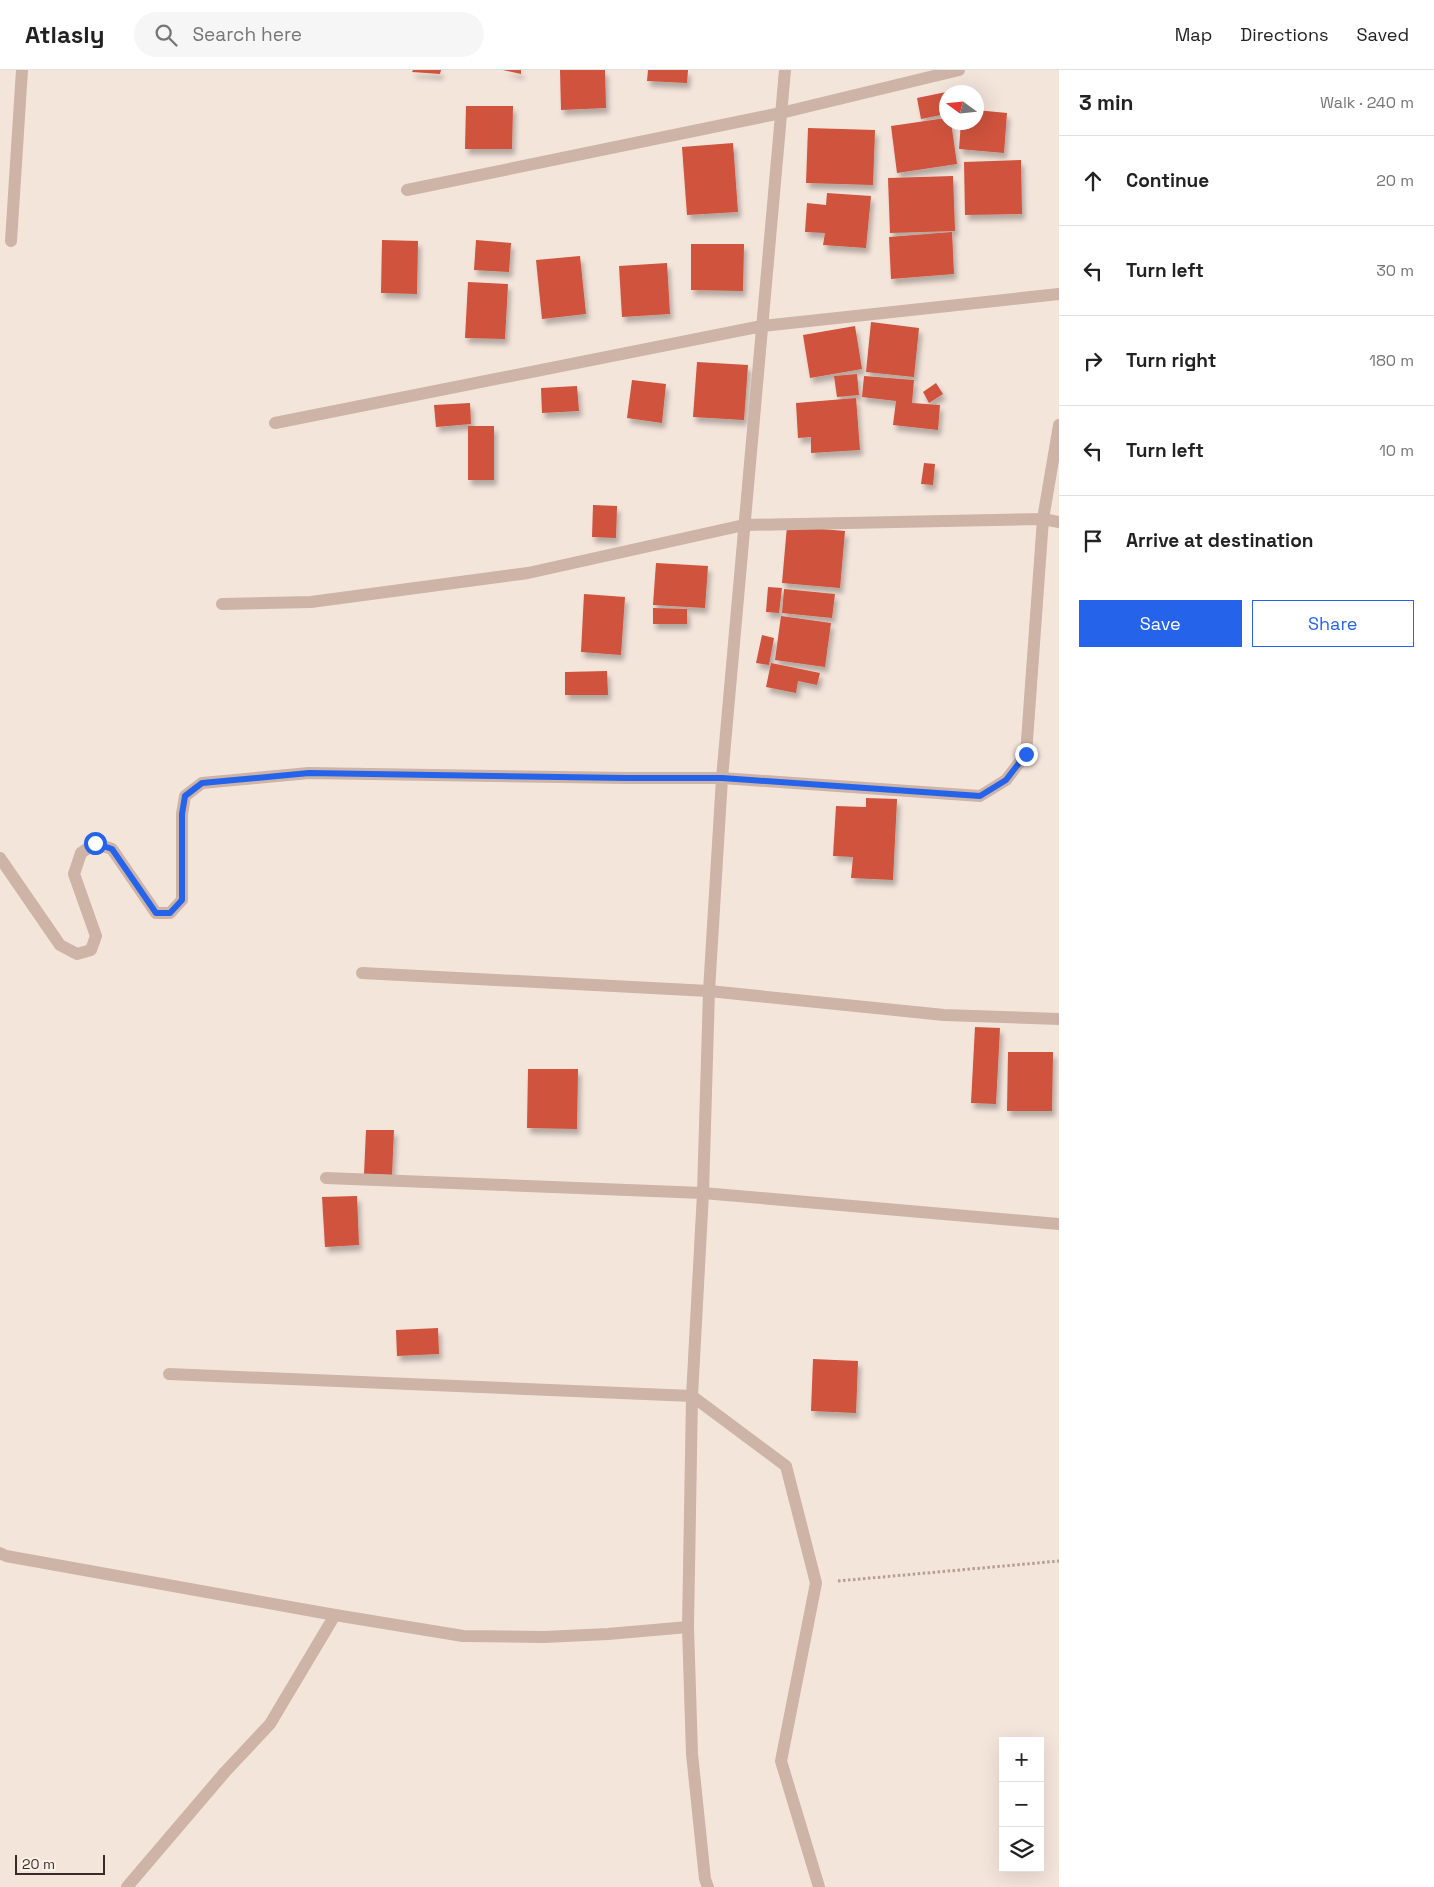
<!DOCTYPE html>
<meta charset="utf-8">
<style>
body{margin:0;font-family:"Space Grotesk",sans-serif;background:#f6f6f6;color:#222}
.controls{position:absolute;right:15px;bottom:15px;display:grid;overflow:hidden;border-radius:0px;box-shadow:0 5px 20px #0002}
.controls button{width:45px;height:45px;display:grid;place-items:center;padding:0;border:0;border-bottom:1px solid #e0e0e0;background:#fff;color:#222;font:25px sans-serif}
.compass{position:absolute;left:939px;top:15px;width:45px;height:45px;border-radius:50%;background:#fff;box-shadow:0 5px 20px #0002;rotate:285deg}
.scale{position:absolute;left:15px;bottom:12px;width:90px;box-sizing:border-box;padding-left:5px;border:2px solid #382b27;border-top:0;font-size:14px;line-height:18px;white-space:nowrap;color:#382b27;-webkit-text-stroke:4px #fbf0e7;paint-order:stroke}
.stop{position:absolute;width:15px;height:15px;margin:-11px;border:4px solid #2563eb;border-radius:50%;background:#fff}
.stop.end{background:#2563eb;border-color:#fff;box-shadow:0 1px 5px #0008}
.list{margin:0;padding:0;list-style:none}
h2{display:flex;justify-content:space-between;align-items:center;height:65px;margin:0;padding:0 20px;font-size:21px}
h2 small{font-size:16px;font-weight:400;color:#767676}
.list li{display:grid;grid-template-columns:32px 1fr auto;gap:15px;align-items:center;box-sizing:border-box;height:90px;padding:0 20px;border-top:1px solid #e0e0e0}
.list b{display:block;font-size:19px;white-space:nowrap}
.list em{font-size:16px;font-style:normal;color:#767676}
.actions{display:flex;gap:10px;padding:15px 20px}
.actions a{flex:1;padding:11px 0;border:1px solid #2563eb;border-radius:0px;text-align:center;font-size:18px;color:#2563eb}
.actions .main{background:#2563eb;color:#fff}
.icon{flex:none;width:28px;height:28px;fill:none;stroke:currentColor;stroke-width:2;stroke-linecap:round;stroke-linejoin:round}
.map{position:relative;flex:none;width:1059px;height:1817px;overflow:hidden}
header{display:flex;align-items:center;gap:30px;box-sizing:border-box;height:70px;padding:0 25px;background:#fff;border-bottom:1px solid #e0e0e0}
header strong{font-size:24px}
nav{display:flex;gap:28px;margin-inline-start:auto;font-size:18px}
.search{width:350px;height:45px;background:#f6f6f6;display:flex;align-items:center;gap:12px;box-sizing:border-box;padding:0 18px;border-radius:28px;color:#767676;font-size:19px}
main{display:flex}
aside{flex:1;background:#fff}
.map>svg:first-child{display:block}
</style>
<header>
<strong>Atlasly</strong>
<div class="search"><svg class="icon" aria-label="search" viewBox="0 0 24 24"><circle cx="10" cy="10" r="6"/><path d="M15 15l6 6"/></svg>Search here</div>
<nav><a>Map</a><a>Directions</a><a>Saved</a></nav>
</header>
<main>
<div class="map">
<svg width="1059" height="1817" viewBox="0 0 1059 1817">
<defs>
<filter id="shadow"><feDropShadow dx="3" dy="5.5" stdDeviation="2.5" flood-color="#0004"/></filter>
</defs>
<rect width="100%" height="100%" fill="#f4e5db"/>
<!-- building -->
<g fill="#cf523e" filter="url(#shadow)">
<polygon points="413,0 441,0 440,4 412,2"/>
<polygon points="503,0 521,0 521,4"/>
<polygon points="560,0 605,0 606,38 561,40"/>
<polygon points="648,0 688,0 687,13 647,11"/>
<polygon points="946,22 946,44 921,49 917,28"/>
<polygon points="466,36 513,36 512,79 465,79"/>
<polygon points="976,40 1007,43 1004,83 959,79 961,52 976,52"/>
<polygon points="946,48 946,52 951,52 957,94 897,103 891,56"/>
<polygon points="808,58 875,60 873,115 806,113"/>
<polygon points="733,73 738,142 687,145 682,77"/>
<polygon points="1021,90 1022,144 965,145 964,92"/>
<polygon points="953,106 955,161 890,163 888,108"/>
<polygon points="827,123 871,126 866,178 823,175 825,163 805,162 807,133 826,135"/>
<polygon points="952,162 954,204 891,209 889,167"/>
<polygon points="382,170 418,171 417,224 381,223"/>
<polygon points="476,170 511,173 509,202 474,200"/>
<polygon points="691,174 744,174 743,221 691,220"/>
<polygon points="580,186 586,244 542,249 536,190"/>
<polygon points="667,193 670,244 622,247 619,196"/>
<polygon points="468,212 508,214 505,269 465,268"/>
<polygon points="871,252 919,258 914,307 866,302"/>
<polygon points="855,256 862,299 810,308 803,265"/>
<polygon points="697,292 748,295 744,350 693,347"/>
<polygon points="857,304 859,325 837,327 834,306"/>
<polygon points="864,306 914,310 912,333 940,335 938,360 893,355 896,331 862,327"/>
<polygon points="632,310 666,314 662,353 627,348"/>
<polygon points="936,313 943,324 929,333 923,322"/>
<polygon points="577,316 579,341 542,343 541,318"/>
<polygon points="856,328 860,380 811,383 811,367 798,368 796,333"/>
<polygon points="470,333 471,354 436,357 434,335"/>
<rect x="468" y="356" width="26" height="54"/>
<polygon points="924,393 935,394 933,415 921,414"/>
<polygon points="593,435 617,436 616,468 592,467"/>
<polygon points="787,456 845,461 840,518 782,513"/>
<polygon points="656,493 708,496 705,538 653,535"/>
<polygon points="768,517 782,518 779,543 766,542"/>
<polygon points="784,519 835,524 832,548 782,543"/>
<polygon points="584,524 625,527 621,585 581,582"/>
<polygon points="653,538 687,539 687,554 653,554"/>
<polygon points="781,546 831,553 825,597 775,590"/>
<polygon points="762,565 774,568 769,595 756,593"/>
<polygon points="771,593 820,603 817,615 798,611 796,623 766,617"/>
<polygon points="607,601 608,625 565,625 565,602"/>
<polygon points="866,728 897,729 893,810 851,808 853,787 833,786 836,736 866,737"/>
<polygon points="975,957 1000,958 996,1034 971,1033"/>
<polygon points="1008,982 1053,982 1052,1041 1007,1041"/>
<polygon points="528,999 578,999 577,1059 527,1058"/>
<polygon points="366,1060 394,1060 392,1105 364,1104"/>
<polygon points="357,1126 359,1175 325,1177 322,1127"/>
<polygon points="438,1258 439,1284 397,1286 396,1260"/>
<polygon points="813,1289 858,1291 856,1343 811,1341"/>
</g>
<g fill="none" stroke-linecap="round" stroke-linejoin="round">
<!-- path -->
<polyline stroke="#b99d90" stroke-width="3" stroke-dasharray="2.5 2.5" stroke-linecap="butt" points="838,1511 1059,1491"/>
<!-- minor -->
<g stroke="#cdb4a6" stroke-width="12">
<polyline points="407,120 781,43 959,0"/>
<polyline points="11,171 22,0"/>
<polyline points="275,353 762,256 1059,224"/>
<polyline points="222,534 311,532 528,503 744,455 1043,449 1059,452"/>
<polyline points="0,788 60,875 77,884 91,880 96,866 74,804 81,783 95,773 112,779 156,843 170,843 182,830 182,744 185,726 202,713 309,703 626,708 722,708 980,726 1006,710 1026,684 1043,449 1059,355"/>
<polyline points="362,903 709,921 944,945 1059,949"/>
<polyline points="326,1108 703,1123 1059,1154"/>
<polyline points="169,1304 692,1326 786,1396 816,1513 781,1691 819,1817"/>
<polyline points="0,1483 6,1486 335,1545"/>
<polyline points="127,1817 225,1702 270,1654 335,1545 463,1566 544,1567 608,1564 688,1557"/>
<polyline points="708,1817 705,1809 692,1684 688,1557 692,1326 703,1123 709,921 722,708 785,0"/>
</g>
</g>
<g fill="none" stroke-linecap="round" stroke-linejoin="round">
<!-- route -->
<polyline stroke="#2563eb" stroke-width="6" points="95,773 112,779 156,843 170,843 182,830 182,744 185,726 202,713 309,703 626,708 722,708 980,726 1006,710 1026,684"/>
</g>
</svg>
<div class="controls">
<button>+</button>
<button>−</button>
<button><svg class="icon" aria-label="layers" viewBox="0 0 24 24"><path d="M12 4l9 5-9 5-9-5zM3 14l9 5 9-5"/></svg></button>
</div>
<svg class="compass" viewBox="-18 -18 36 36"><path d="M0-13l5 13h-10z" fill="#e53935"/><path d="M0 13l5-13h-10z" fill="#767676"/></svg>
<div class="scale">20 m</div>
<div class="stop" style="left:95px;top:773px"></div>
<div class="stop end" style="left:1026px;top:684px"></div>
</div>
<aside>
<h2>3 min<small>Walk · 240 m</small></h2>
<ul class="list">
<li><svg class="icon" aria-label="ahead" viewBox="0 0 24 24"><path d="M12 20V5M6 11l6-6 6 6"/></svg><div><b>Continue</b></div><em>20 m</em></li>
<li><svg class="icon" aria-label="left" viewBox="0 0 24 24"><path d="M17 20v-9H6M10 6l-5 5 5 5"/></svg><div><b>Turn left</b></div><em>30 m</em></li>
<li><svg class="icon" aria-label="right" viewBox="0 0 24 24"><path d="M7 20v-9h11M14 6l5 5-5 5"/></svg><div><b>Turn right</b></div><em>180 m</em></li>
<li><svg class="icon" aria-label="left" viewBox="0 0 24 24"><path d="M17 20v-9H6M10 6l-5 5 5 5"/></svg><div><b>Turn left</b></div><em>10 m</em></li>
<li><svg class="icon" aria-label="arrive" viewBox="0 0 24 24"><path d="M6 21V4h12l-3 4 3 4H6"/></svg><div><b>Arrive at destination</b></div></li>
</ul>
<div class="actions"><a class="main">Save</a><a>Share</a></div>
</aside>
</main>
